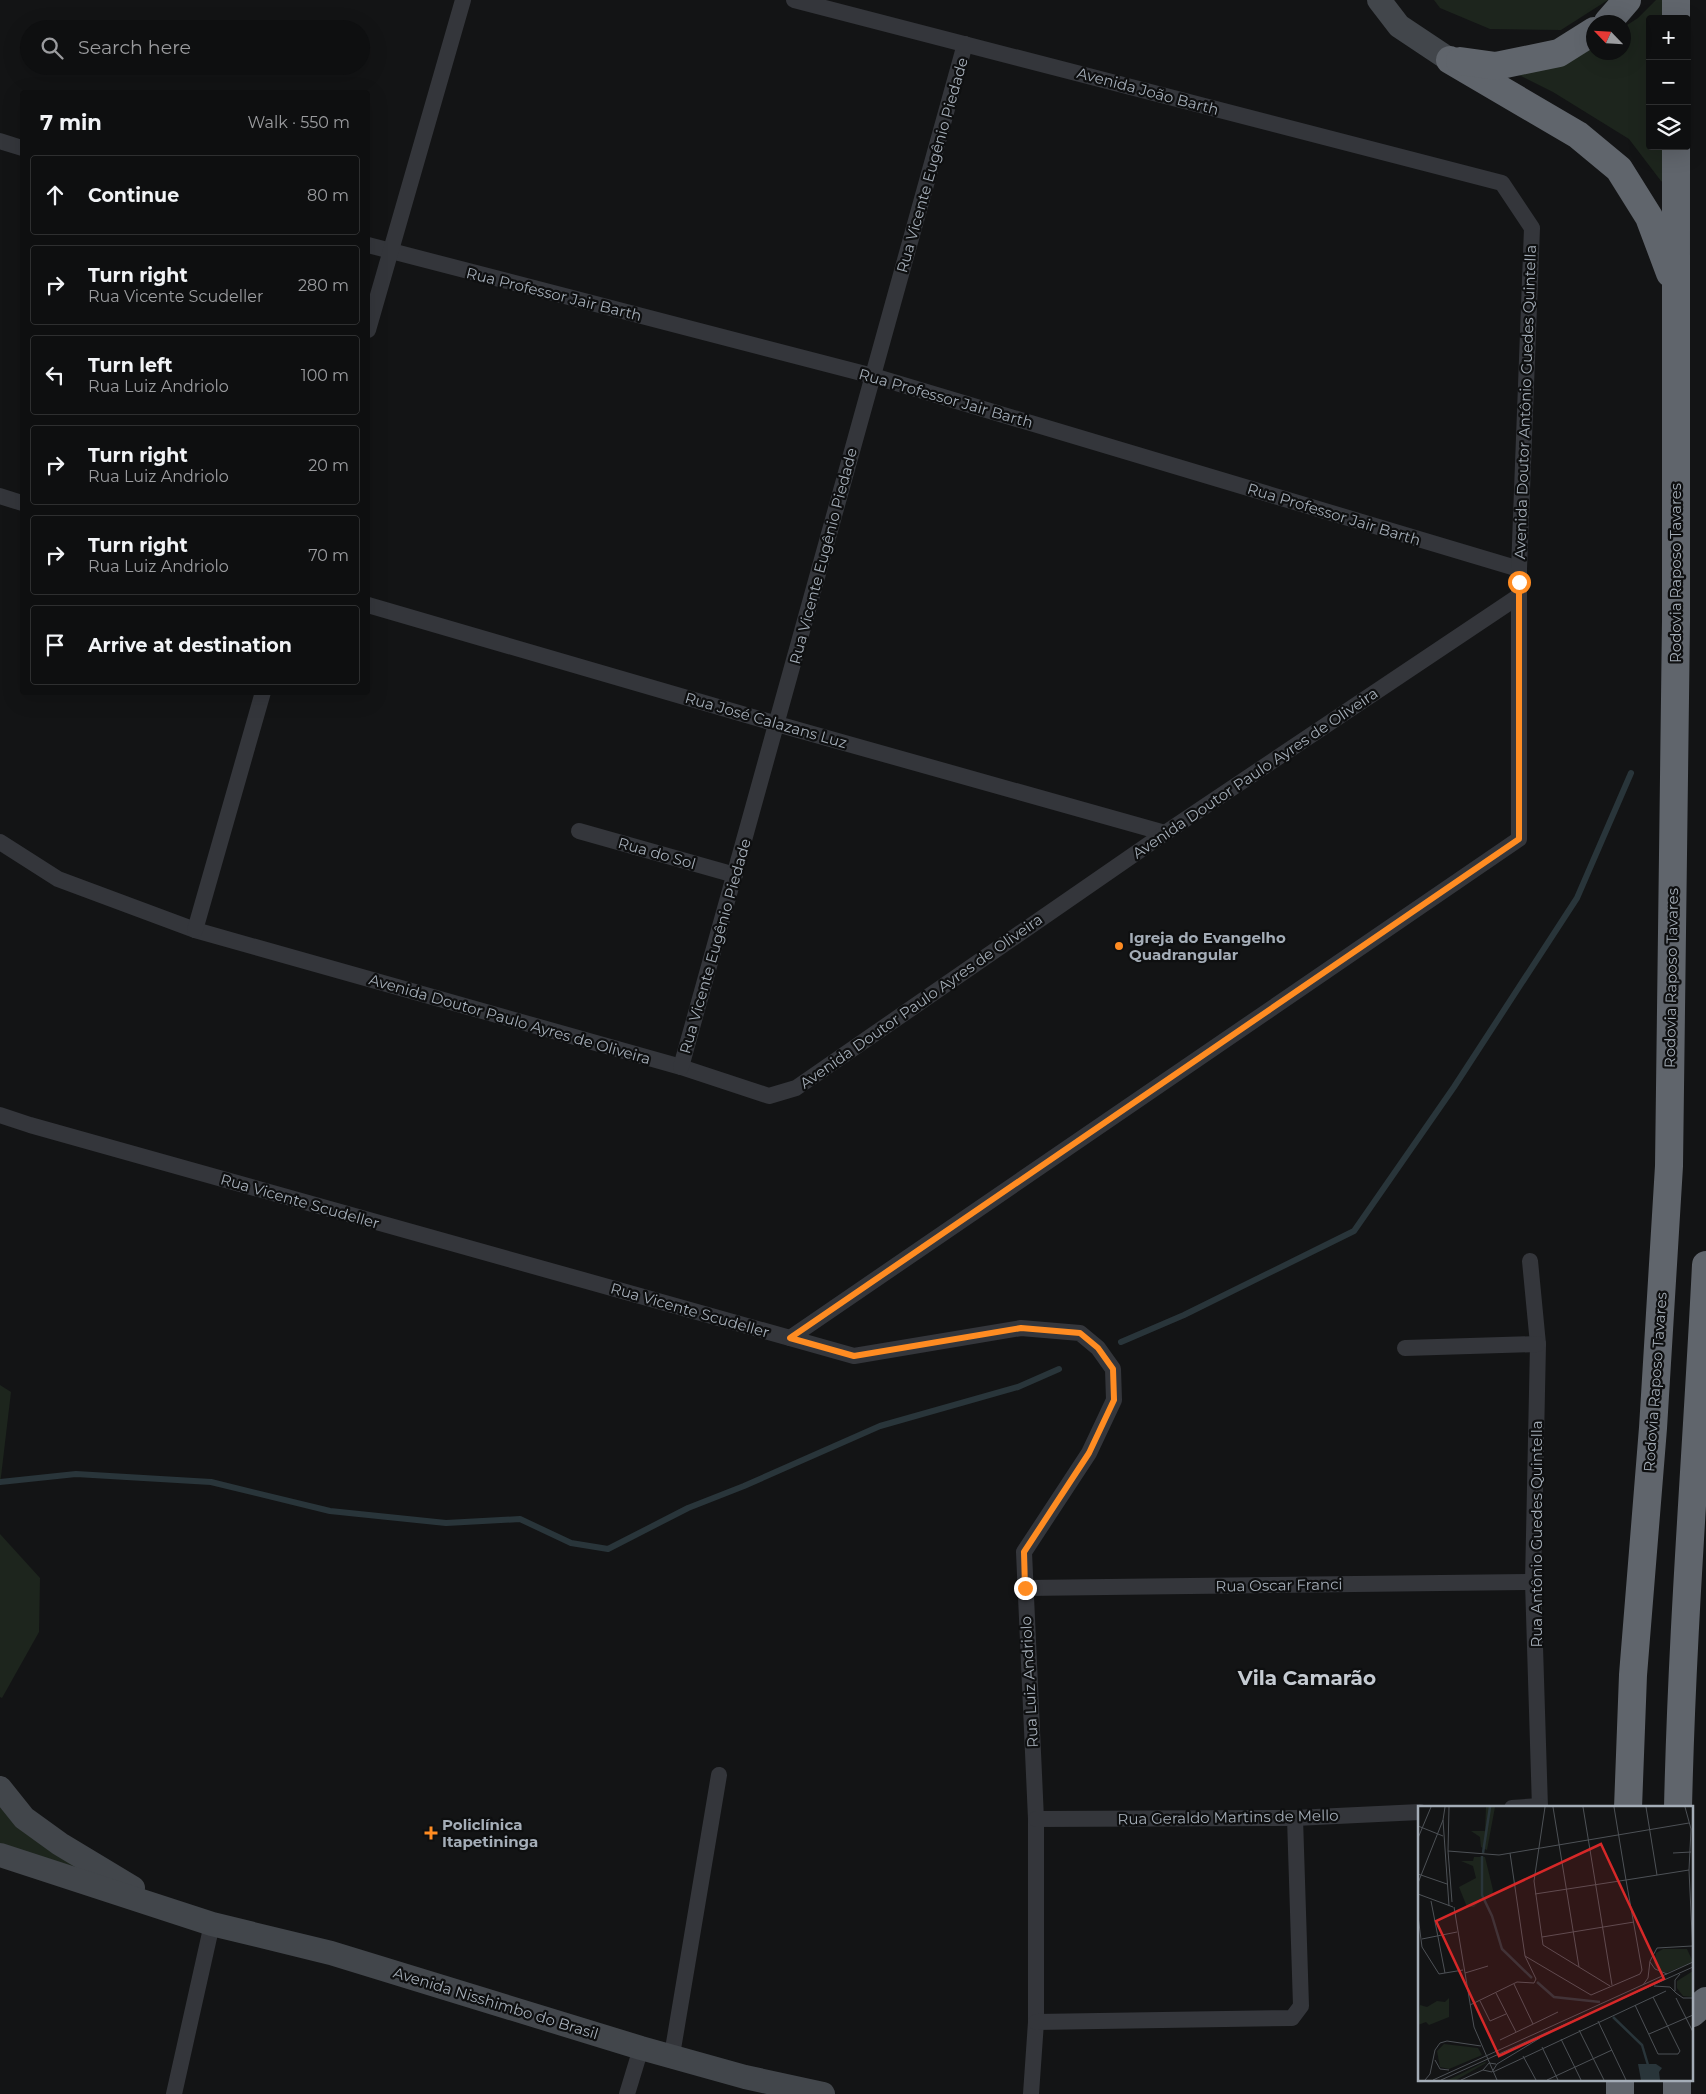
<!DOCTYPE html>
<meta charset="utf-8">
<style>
body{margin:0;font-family:Montserrat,sans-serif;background:#1c1d1e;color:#f1f3f6}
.controls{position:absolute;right:15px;top:15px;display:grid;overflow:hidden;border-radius:5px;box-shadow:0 5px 20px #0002}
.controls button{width:45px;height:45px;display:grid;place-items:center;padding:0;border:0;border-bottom:1px solid #2e2f30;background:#0e0f10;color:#f1f3f6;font:25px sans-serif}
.compass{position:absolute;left:1586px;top:15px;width:45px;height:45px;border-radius:50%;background:#0e0f10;box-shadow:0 5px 20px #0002;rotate:295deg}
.stop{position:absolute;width:15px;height:15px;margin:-11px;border:4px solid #ff8c22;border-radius:50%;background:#fff}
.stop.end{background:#ff8c22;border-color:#fff;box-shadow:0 1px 5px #0008}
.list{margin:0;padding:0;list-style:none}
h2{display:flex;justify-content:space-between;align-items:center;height:65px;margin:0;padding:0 20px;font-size:21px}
h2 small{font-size:16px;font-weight:400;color:#9b9c9f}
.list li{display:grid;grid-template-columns:32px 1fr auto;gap:15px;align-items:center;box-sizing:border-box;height:80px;margin:0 10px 10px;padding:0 10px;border:1px solid #2e2f30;border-radius:5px}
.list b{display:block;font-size:19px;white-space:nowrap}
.list p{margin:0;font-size:16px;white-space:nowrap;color:#9b9c9f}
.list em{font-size:16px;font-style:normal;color:#9b9c9f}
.icon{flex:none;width:28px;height:28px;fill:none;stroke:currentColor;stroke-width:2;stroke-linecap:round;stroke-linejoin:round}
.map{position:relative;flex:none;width:1706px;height:2094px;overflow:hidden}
.search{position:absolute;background:#0e0f10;box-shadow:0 5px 20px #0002;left:20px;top:20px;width:350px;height:55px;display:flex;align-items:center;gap:12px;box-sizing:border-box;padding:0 18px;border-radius:28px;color:#9b9c9f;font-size:19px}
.panel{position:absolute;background:#0e0f10;box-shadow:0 5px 20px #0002;left:20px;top:90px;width:350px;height:605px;border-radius:5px}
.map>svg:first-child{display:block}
</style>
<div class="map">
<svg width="1706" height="2094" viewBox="0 0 1706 2094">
<rect width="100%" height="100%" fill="#131415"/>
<!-- green -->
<g fill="#1d251d">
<polygon points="1434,0 1608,0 1561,30 1490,29 1440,8"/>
<polygon points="1656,0 1675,0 1675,19 1650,19 1650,146 1675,146 1675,190 1661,181 1629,139 1553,92 1509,70 1593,47 1594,52 1624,52 1624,27 1638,18"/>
<polygon points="0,1385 11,1392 0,1485"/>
<polygon points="0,1534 40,1578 39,1632 2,1698 0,1697"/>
<polygon points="0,1799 110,1882 0,1850"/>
</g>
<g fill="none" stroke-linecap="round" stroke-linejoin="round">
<!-- stream -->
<g stroke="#29353a" stroke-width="6">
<polyline points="1121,1342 1184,1315 1354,1231 1454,1087 1577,898 1631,773"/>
<polyline points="0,1482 76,1474 211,1482 330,1511 446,1523 520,1519 571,1543 608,1549 688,1508 744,1486 880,1426 1018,1387 1059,1369"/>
</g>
<!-- street -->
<g stroke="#34363b" stroke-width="16">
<polyline points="0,141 22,148"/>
<polyline points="368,245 873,376 1519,569"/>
<polyline points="368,330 463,0"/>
<polyline points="0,496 22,503"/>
<polyline points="368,605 777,724 1165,833"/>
<polyline points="579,831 735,875"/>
<polyline points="0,842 58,879 195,930 681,1067 769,1096 796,1088 1165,833 1519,596"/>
<polyline points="195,930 263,692"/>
<polyline points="681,1067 965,44"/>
<polyline points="0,1115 30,1125 790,1338 1519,839 1519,569 1532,228 1502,183 794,0"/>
<polyline points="1530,1261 1538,1344 1533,1582 1540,1808"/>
<polyline points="790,1338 854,1356 1021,1328 1080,1333 1098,1348 1113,1369 1114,1400 1089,1453 1024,1552 1036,1819 1036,2022 1031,2094"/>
<polyline points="1405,1348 1538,1344"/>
<polyline points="1025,1588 1533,1582"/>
<polyline points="1512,1808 1540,1806"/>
<polyline points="1036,1819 1295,1818 1420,1812"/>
<polyline points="1036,2022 1292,2018 1301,2006 1295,1818"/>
<polyline points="672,2055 719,1775"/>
<polyline points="174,2094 212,1924"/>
<polyline points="627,2094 641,2048"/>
</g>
<!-- secondary -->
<g stroke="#42464b" stroke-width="24">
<polyline points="1379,0 1399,26 1450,60"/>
<polyline points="0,1788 24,1818 60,1844 133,1888"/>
<polyline points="0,1855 212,1924 331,1953 641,2048 745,2077 823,2094"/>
</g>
<!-- highway -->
<g stroke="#60656c" stroke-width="28">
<polyline points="1676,19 1676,0"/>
<polyline points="1608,22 1627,0"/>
<polyline points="1450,60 1578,135 1619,169 1649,217 1670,273"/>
<polyline points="1460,61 1496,66 1559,53 1594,31"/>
<polyline points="1628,1808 1633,1675 1653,1428 1669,1166 1676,621 1676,146"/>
<path d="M1678,1808C1682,1627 1697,1446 1706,1265"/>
<polyline points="1692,2013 1706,2001"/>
<polyline points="1620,2094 1620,2080"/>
<polyline points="1677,2094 1677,2080"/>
</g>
</g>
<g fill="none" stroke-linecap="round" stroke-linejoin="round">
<!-- route -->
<polyline stroke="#ff8c22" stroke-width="6" points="1025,1588 1024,1552 1089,1453 1114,1400 1113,1369 1098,1348 1080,1333 1021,1328 854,1356 790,1338 1519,839 1519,582"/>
</g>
<!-- markers -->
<g fill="#ff8c22" stroke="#0e0f10" stroke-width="2">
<circle cx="1119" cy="946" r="5"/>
<path d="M428.5 1825.5h5v5h5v5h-5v5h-5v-5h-5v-5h5z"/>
</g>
<g text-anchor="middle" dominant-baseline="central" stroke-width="4.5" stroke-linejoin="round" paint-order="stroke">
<!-- street labels -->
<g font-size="15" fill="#a4adb7" stroke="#0e0f10">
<text transform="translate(1148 91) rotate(15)">Avenida João Barth</text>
<text transform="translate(932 165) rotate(-74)">Rua Vicente Eugênio Piedade</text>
<text transform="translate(554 294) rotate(14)">Rua Professor Jair Barth</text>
<text transform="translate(946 398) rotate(16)">Rua Professor Jair Barth</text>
<text transform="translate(1525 402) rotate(-88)">Avenida Doutor Antônio Guedes Quintella</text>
<text transform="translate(1334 514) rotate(17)">Rua Professor Jair Barth</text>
<text transform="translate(823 556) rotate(-75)">Rua Vicente Eugênio Piedade</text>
<text transform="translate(1675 573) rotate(-90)">Rodovia Raposo Tavares</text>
<text transform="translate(766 720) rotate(16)">Rua José Calazans Luz</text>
<text transform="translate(1255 773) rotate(-34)">Avenida Doutor Paulo Ayres de Oliveira</text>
<text transform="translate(657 853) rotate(16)">Rua do Sol</text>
<text transform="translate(715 946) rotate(-74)">Rua Vicente Eugênio Piedade</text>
<text transform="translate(1671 978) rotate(-89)">Rodovia Raposo Tavares</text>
<text transform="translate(921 1001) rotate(-35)">Avenida Doutor Paulo Ayres de Oliveira</text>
<text transform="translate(510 1019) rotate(16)">Avenida Doutor Paulo Ayres de Oliveira</text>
<text transform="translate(300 1201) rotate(16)">Rua Vicente Scudeller</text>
<text transform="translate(690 1310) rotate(16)">Rua Vicente Scudeller</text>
<text transform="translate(1655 1382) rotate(-86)">Rodovia Raposo Tavares</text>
<text transform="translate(1536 1534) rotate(-90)">Rua Antônio Guedes Quintella</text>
<text transform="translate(1279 1585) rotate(-1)">Rua Oscar Franci</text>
<text transform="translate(1029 1682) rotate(-93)">Rua Luiz Andriolo</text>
<text transform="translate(1228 1817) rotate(-1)">Rua Geraldo Martins de Mello</text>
<text transform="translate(496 2003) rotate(17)">Avenida Nisshimbo do Brasil</text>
</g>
<!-- poi labels -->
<g font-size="15" font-weight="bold" fill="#a4adb7" stroke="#0e0f10" text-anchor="start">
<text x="1129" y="937">Igreja do Evangelho<tspan x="1129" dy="17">Quadrangular</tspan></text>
<text x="442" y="1824">Policlínica<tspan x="442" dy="17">Itapetininga</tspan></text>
</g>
<!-- district labels -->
<g font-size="20" font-weight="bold" fill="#c5cbd2" stroke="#0e0f10">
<text x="1307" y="1678">Vila Camarão</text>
</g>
</g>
<!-- overview -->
<g transform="translate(1418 1806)">
<rect width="275" height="275" fill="#131415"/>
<path d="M68,1H77L69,44L63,41L62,31L53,25H67ZM56,51H67L75,84L74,90L63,94L56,101H49L41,81L58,72L55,60L43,55H55ZM245,143H269L275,156L248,167L239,163L236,157L238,147ZM275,165V191L265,190L259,182V175ZM31,192V211L11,219L8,216L0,219L2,199L9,201L19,195L27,196ZM26,238L60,242L64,249L31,263L22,261L19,245ZM68,257L38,274H30L67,256Z" fill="#1d251d"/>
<path d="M220,258H238L244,262L241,266L242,274H223Z" fill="#29353a"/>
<path fill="none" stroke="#29353a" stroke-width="2.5" d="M65,47L72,1M64,50V89L74,110L84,143L114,172M119,176L136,191L182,196M195,211L224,239L230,259"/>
<path fill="none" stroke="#4d5156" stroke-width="1" d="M31,1L30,45L34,96M127,1L116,75L125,139L192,180M135,1L161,161M165,1L194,179M196,1L208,74L271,64M228,1L239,69M267,1L273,23L271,64L275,149M25,14L31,100M0,20L25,30M0,32L13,1M30,45L81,49L271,17M92,47L107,150L173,189L222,168L224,164L208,74L117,88M255,47L273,46M0,68L29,78M0,77L25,14L27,1M0,88L35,101M13,95L27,167M36,101L56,221L79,274M0,110L4,141L21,168L45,164M124,131L216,116M4,133L39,126M232,155L239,142L274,140M232,156L237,163L249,168M47,167L70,160M96,178L115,218M225,179L230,172L232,155M236,180L252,181L258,187M257,185V174L262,168M78,187L98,226M258,187L265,192H275M258,192L275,226M62,195L72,215L88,208M52,199L99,176L116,177L118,173L107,150M217,199L240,248H260L262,245L235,191M180,215L208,274M161,224L186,274M231,228L275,209M143,233L163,274M82,234L140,206M124,241L140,274M105,250L118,274M17,254L22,263L31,264M65,264L74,266L79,258L122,232M75,266L248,185M7,274L12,268L17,244L22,237L29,235L63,240M15,274L275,156M23,274L275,161M43,274L65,264L71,257L78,258M129,274L194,244"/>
<path fill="#d62828" fill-opacity="0.15" stroke="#d62828" stroke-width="2.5" d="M183,38L246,173L81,250L18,115Z"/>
<rect width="275" height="275" fill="none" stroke="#a4adb7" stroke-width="2.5"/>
</g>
</svg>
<div class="controls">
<button>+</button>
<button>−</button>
<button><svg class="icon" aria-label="layers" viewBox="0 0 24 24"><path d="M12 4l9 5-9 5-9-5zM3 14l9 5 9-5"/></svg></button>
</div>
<svg class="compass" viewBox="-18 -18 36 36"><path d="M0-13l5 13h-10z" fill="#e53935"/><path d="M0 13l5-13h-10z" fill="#9b9c9f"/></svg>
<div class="stop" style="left:1519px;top:582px"></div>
<div class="stop end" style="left:1025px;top:1588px"></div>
<div class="search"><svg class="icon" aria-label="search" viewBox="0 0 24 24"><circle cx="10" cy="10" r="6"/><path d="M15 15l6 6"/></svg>Search here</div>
<section class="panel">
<h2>7 min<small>Walk · 550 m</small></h2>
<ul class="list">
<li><svg class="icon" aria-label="ahead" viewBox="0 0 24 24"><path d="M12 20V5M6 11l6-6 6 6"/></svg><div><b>Continue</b></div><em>80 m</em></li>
<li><svg class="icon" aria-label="right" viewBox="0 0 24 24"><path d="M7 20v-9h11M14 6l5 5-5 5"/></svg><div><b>Turn right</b><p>Rua Vicente Scudeller</p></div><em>280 m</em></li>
<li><svg class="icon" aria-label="left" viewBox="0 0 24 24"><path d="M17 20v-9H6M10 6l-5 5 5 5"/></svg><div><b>Turn left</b><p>Rua Luiz Andriolo</p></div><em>100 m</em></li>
<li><svg class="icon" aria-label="right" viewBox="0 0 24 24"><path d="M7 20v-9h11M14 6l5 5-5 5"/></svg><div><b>Turn right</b><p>Rua Luiz Andriolo</p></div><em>20 m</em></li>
<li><svg class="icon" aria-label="right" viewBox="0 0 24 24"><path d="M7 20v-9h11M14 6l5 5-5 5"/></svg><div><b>Turn right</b><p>Rua Luiz Andriolo</p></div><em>70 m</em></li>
<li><svg class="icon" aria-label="arrive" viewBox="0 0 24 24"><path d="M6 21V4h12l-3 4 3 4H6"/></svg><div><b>Arrive at destination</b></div></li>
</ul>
</section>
</div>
